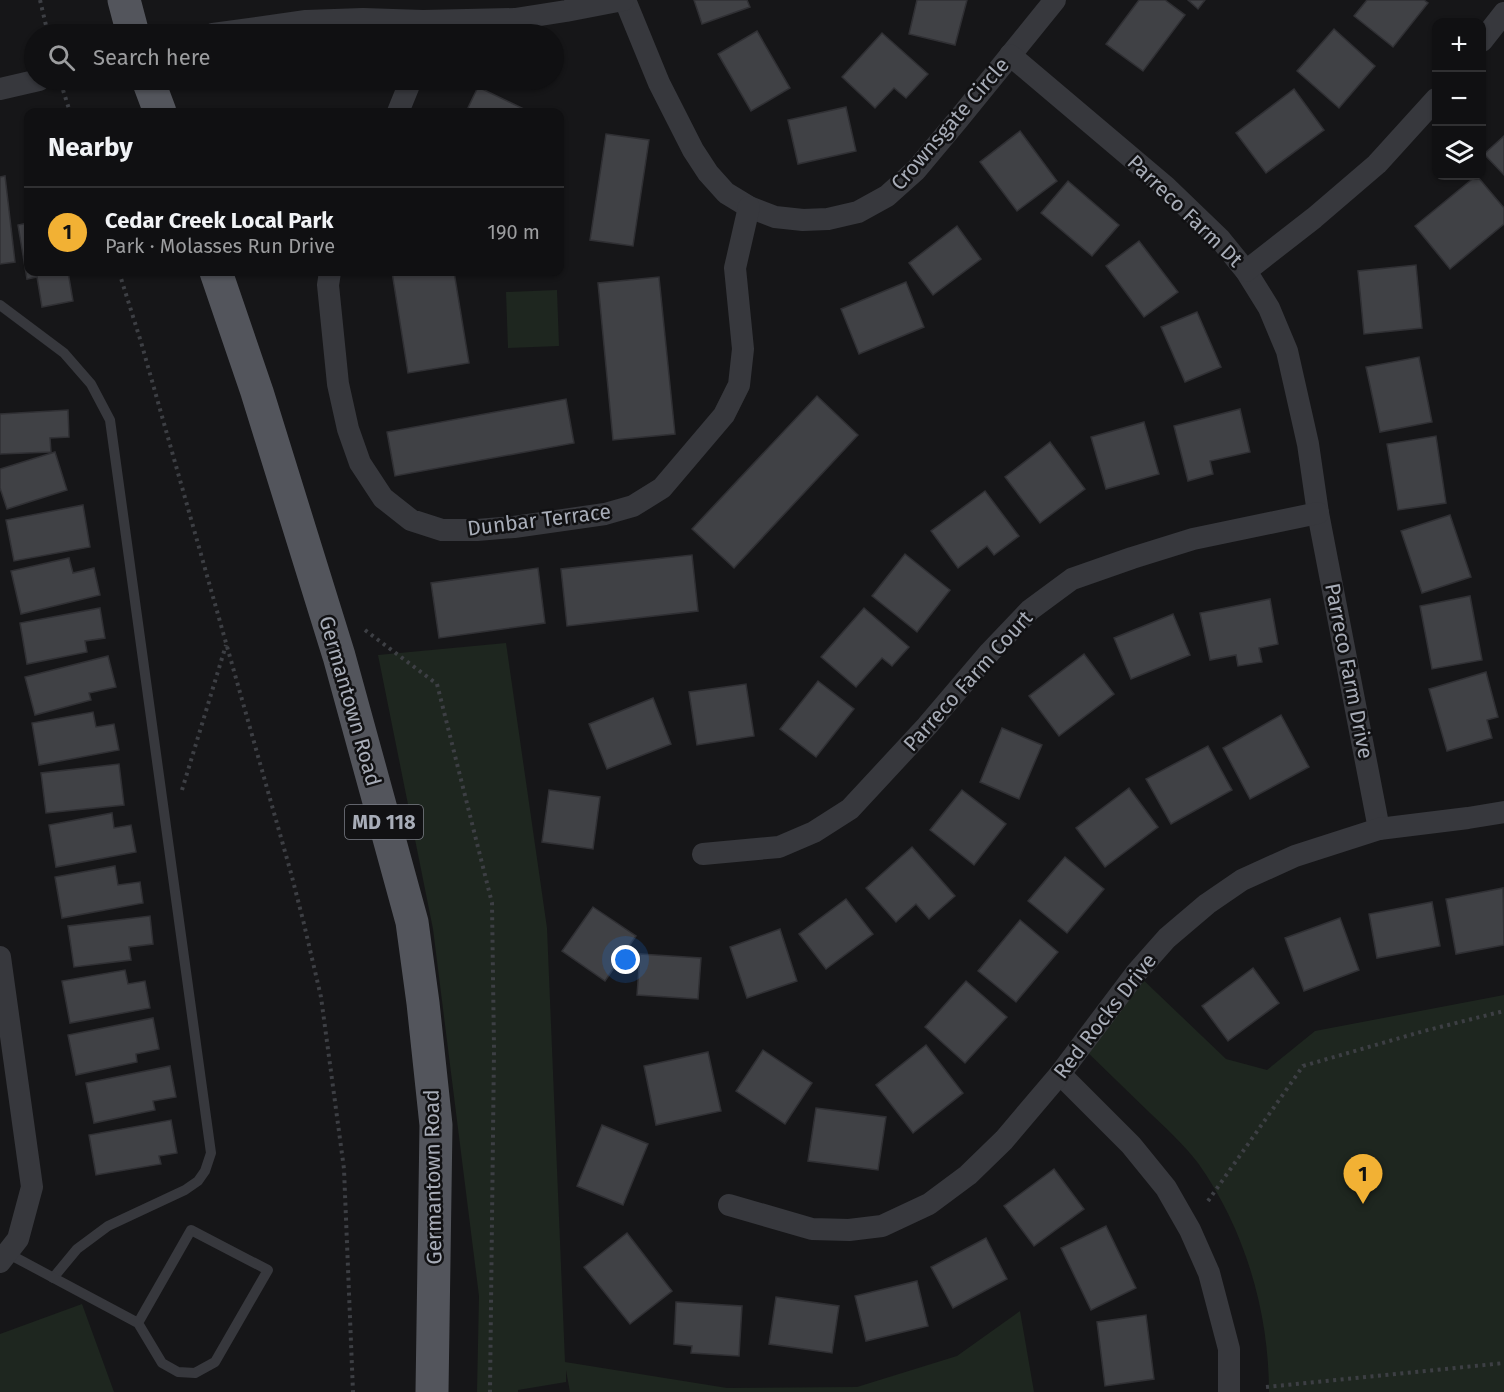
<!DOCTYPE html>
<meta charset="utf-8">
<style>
body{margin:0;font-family:"Fira Sans",sans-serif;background:#1e1e20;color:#f1f3f6}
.controls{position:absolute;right:18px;top:18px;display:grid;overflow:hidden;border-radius:12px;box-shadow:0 2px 4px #0004}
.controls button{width:54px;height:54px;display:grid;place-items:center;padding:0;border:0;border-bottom:2px solid #303032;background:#101012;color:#f1f3f6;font:30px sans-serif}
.you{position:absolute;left:626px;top:960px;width:21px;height:21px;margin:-15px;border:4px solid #fff;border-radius:50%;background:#1a73e8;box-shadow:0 0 0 9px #1a73e833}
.badge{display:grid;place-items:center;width:39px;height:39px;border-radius:50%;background:#f2b134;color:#111;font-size:20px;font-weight:700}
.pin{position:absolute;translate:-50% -50px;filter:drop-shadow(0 2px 3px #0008)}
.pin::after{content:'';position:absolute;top:32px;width:21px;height:18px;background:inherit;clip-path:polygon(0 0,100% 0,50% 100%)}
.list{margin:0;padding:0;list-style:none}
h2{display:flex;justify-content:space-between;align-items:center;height:78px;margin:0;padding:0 24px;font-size:26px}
h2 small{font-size:20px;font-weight:400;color:#9c9d9f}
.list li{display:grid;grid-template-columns:39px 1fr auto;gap:18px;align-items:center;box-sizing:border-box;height:90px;padding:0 24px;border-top:2px solid #303032}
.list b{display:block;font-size:22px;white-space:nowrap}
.list p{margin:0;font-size:20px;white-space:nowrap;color:#9c9d9f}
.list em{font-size:20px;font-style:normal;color:#9c9d9f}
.icon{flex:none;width:33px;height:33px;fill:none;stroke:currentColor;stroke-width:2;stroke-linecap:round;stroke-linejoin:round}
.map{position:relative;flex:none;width:1504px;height:1392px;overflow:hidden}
.search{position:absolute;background:#101012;box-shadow:0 2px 4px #0004;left:24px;top:24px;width:540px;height:66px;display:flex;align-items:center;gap:15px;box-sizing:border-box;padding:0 21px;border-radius:33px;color:#9c9d9f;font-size:22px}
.panel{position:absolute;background:#101012;box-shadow:0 2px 4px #0004;left:24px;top:108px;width:540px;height:168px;border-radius:12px}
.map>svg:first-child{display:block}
</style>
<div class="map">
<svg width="1504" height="1392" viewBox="0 0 1504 1392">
<rect width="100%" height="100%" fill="#161618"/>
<!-- green -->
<g fill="#1e261f">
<polygon points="557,290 559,346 508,348 506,292"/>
<polygon points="506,643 547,928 565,1362 727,1388 857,1387 957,1356 1020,1311 1034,1392 570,1392 566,1370 566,1382 518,1390 518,1392 477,1392 479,1296 433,929 378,655"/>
<path d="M1136,973L1226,1059L1267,1070L1315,1031L1504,995V1392H1269C1269,1312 1245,1229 1198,1163C1184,1145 1167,1129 1150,1113C1127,1091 1104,1068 1081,1046Z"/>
<polygon points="82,1304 114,1392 0,1392 0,1334"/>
</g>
<!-- building -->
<g fill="#404145" stroke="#303034" stroke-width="1.5">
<polygon points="694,0 747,0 750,7 702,24"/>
<polygon points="917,0 967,0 955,45 909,34"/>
<polygon points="1139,0 1165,0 1185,15 1143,71 1106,44"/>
<polygon points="1188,0 1205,0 1198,9"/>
<polygon points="1367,0 1424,0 1428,3 1393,47 1354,16"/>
<polygon points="1334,29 1375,66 1339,108 1297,71"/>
<polygon points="757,31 790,88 751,111 718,54"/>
<polygon points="882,33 928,74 906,98 894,88 875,108 842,77"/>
<polygon points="478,87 528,111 527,112 466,112"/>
<polygon points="1294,89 1324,130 1266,173 1236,133"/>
<polygon points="846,107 856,151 798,164 788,120"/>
<polygon points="1020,131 1057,181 1017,211 980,162"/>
<polygon points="606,134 649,140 633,246 590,240"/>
<polygon points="1504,136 1504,175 1484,154"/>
<polygon points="5,176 15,262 0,264 0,177"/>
<polygon points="1476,176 1477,176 1504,208 1504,224 1450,269 1415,226"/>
<polygon points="1068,181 1119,225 1092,256 1041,213"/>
<polygon points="28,223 28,272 68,272 73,301 42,307 37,277 27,279 18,225"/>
<polygon points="957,226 981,259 933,295 909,263"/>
<polygon points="1139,241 1178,292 1144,317 1106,266"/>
<polygon points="1416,265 1422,328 1364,334 1358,271"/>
<polygon points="392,272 454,272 469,363 408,373"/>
<polygon points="659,277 675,434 613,440 598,283"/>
<polygon points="906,282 924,327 859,354 841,309"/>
<polygon points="1197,312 1221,367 1185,382 1161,327"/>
<polygon points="1419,357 1432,422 1380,432 1366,367"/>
<polygon points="817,396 858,435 734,568 692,529"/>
<polygon points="566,399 574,443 395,476 387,432"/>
<polygon points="1240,409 1250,452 1210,461 1213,474 1188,481 1174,426"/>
<polygon points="68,410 69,437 50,438 51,452 0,454 0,414"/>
<polygon points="1144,422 1159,474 1106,489 1091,437"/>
<polygon points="1436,436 1446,503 1398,510 1387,444"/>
<polygon points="1050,442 1085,489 1040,523 1005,477"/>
<polygon points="55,452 67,490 7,509 0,488 0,469"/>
<polygon points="985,491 1019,536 994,555 987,546 958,568 931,531"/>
<polygon points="83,505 90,547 14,561 6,520"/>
<polygon points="1450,515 1471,577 1422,593 1401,531"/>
<polygon points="905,554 950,590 917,632 872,596"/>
<polygon points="692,555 698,611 567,626 561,569"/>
<polygon points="69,558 73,573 94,568 100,595 21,614 11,571"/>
<polygon points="538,568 545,623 439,638 431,583"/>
<polygon points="1470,596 1482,660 1432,669 1420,606"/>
<polygon points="1270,599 1278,644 1259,648 1262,662 1238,666 1236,655 1210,660 1200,613"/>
<polygon points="100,608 105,638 85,641 87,652 27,664 20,623"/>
<polygon points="864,608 909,647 892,666 882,658 856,687 821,657"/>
<polygon points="1173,614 1190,655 1131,679 1114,638"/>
<polygon points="1084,654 1114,694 1059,736 1029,696"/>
<polygon points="108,656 116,687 89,693 91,700 35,715 25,677"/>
<polygon points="1486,672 1498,717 1487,720 1492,738 1447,751 1429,689"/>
<polygon points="818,681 854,709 816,757 780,729"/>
<polygon points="746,684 754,736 697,745 689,692"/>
<polygon points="653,698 671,744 607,769 589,724"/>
<polygon points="93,712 96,727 114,724 119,750 39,765 32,723"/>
<polygon points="1281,715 1309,767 1250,799 1223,748"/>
<polygon points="1002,728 1042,745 1019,799 980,782"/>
<polygon points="1208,746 1232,790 1171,824 1146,779"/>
<polygon points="119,764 124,805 46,813 41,773"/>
<polygon points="1129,788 1158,827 1105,867 1076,828"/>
<polygon points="549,790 600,797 593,849 542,842"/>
<polygon points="962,790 1006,824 974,865 930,830"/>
<polygon points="112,813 114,828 131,825 136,852 56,867 49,825"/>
<polygon points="912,847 955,896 929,919 916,904 896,922 866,888"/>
<polygon points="1065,857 1104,889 1067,933 1028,901"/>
<polygon points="115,866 118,885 140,882 143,903 62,918 55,877"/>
<polygon points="1503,888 1504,945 1456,954 1446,899"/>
<polygon points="846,899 873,934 826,969 799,934"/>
<polygon points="1432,902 1440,946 1377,958 1369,914"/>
<polygon points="593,907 636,936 605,981 562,951"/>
<polygon points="150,916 153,944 129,947 131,960 74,967 68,926"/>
<polygon points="1340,918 1359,970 1304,991 1285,938"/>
<polygon points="1020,920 1058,952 1016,1002 978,971"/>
<polygon points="780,929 797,981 747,998 730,947"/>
<polygon points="640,954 701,958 698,999 637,995"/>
<polygon points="1253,968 1279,1003 1228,1041 1202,1006"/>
<polygon points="125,970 128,984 145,981 150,1008 70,1023 62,981"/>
<polygon points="966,981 1007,1017 965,1063 925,1027"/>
<polygon points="153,1018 159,1049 136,1054 137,1062 76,1075 68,1035"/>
<polygon points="926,1045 963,1093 913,1133 876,1085"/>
<polygon points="763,1050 812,1083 785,1124 736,1091"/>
<polygon points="708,1052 721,1111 656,1125 644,1066"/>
<polygon points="170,1066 176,1097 153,1101 155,1110 94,1123 86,1083"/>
<polygon points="816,1108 886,1117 878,1170 808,1161"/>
<polygon points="171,1120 177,1153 159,1156 161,1164 96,1175 89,1135"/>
<polygon points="602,1125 648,1144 623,1205 577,1186"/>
<polygon points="1054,1169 1084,1209 1034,1246 1004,1206"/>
<polygon points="1106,1226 1136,1288 1091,1310 1061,1248"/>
<polygon points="627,1233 672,1291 630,1324 584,1267"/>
<polygon points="986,1238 1007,1279 953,1308 931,1267"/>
<polygon points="917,1281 928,1326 866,1341 855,1296"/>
<polygon points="776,1297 839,1306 832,1353 769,1344"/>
<polygon points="676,1302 742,1306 739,1356 691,1353 692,1346 674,1344"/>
<polygon points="1146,1315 1154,1379 1105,1386 1097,1322"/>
</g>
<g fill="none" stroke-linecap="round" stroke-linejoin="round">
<!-- path -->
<g stroke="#3d3f44" stroke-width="4" stroke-dasharray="3 4.5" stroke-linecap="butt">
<polyline points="40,0 48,34"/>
<polyline points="63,90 70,112"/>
<polyline points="119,272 141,342 291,873 304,924 321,997 344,1169 353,1392"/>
<polyline points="365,630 437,684 492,903 494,1049 490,1392"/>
<polyline points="182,790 226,645"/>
<polyline points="1208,1201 1303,1066 1424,1031 1504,1011"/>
<polyline points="1266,1387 1504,1363"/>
</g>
<!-- service -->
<g stroke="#37383d" stroke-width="10">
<polyline points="0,305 64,353 91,384 110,420 211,1153 205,1171 198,1181 185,1190 108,1226 77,1249 53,1278"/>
<polyline points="7,1253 138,1323 162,1363 178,1372 195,1373 215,1362 268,1270 191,1230 138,1323"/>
</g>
<!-- minor -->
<g stroke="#37383d" stroke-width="22">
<polyline points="625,0 659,83 693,150 708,173 726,193 749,207 775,217 803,220 828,219 858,212 887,196 916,170 957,121 1055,0"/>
<polyline points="213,34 306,21 363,19 423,21 515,19 566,11 623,0"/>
<polyline points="1482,41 1504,13"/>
<polyline points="1010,55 1166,187 1220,239 1246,271 1269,308 1287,351 1308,444 1318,513 1379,829"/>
<polyline points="0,89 39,80"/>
<polyline points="398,112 411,80"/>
<polyline points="1246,271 1314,218 1377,164 1436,99"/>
<polyline points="330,272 328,285 338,384 348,429 360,463 383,498 411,520 442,530 477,530 514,527 605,514 633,506 662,488 724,415 739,385 743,349 735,268 749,207"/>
<polyline points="703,854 779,847 814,832 850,809 927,726 990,652 1030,610 1072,579 1132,558 1193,539 1318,513"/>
<polyline points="0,957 32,1187 18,1239 0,1262"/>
<polyline points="1060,1074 1131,1145 1166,1188 1190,1230 1209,1273 1229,1349 1229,1392"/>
<polyline points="729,1205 812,1229 849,1230 882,1226 929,1204 968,1175 1004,1140 1060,1074 1136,973 1167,938 1207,904 1242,880 1295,856 1379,829 1468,818 1504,812"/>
</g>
<!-- primary -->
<g stroke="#53555c" stroke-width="33">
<polyline points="124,0 133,34"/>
<polyline points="148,80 160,112"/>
<polyline points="216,272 257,392 339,656 412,922 423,1003 436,1125 432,1392"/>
</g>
</g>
<g text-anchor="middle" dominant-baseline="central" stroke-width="5" stroke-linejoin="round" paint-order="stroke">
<!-- shield labels -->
<rect fill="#111113" stroke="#7b7e86" stroke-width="1.5" x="345" y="805" width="78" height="34" rx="4.5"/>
<g font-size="20" font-weight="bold" fill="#a8adb8">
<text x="384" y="822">MD 118</text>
</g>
<!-- street labels -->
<g font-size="21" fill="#a8adb8" stroke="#111113">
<text transform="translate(950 124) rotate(-49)">Crownsgate Circle</text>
<text transform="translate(1185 211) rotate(44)">Parreco Farm Dt</text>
<text transform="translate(539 520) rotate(-7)">Dunbar Terrace</text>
<text transform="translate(1349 671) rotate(79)">Parreco Farm Drive</text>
<text transform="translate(968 681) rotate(-48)">Parreco Farm Court</text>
<text transform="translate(350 701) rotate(74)">Germantown Road</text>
<text transform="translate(1105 1016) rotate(-52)">Red Rocks Drive</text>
<text transform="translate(433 1177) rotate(-91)">Germantown Road</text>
</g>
</g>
</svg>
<div class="controls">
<button>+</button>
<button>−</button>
<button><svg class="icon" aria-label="layers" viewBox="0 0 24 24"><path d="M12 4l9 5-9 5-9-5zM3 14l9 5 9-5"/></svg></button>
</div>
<div class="you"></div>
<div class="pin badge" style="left:1363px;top:1204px">1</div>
<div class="search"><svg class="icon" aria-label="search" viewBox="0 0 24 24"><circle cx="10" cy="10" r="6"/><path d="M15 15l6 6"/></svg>Search here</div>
<section class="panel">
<h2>Nearby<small></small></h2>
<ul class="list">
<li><span class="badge">1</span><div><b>Cedar Creek Local Park</b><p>Park · Molasses Run Drive</p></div><em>190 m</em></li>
</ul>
</section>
</div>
